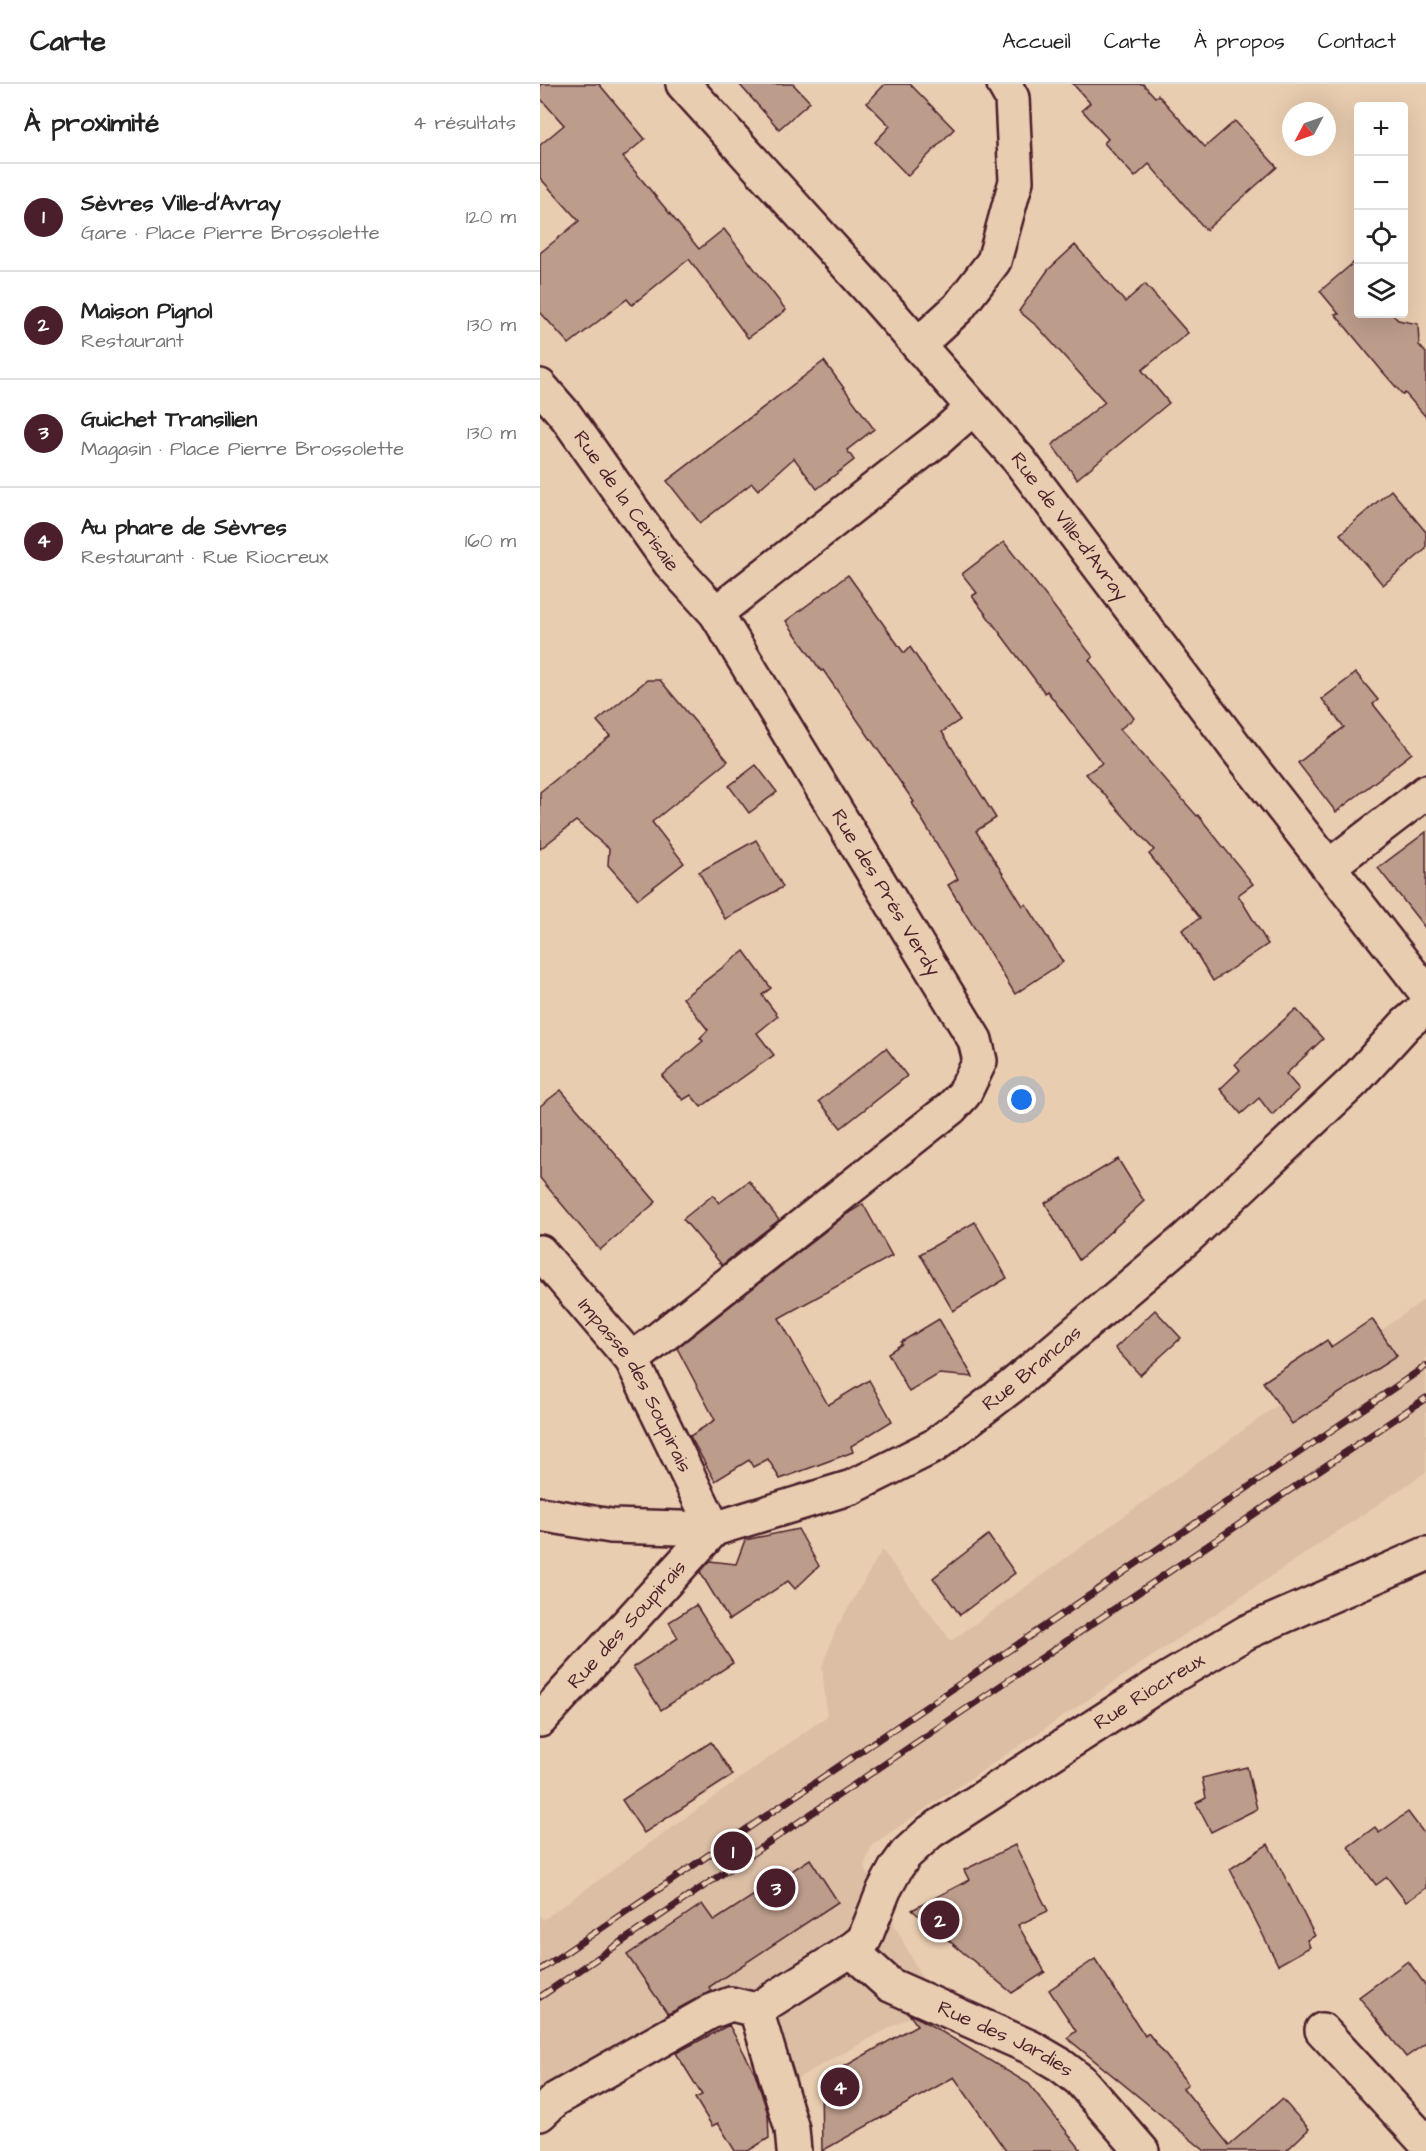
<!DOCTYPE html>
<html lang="fr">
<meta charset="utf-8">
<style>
body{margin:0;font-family:"Architects Daughter",sans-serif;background:#f2f2f2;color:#222}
.controls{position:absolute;right:18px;top:18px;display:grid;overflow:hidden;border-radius:6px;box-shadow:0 6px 24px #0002}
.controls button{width:54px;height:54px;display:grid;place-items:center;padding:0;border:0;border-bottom:2px solid #e0e0e0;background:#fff;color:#222;font:30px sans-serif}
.compass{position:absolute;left:742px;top:18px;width:54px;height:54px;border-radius:50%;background:#fff;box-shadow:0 6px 24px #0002;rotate:229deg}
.you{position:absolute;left:482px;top:1016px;width:21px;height:21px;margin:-15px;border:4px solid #fff;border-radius:50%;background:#1a73e8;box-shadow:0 0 0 9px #1a73e833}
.badge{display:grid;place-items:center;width:39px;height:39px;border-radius:50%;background:#4a1f2b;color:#fff;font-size:20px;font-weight:700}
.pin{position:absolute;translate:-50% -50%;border:3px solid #fff;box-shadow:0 2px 6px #0006}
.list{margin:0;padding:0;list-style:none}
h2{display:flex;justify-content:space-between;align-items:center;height:78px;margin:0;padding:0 24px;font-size:26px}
h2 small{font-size:20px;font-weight:400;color:#767676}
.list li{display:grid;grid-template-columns:39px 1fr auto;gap:18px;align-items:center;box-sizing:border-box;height:108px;padding:0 24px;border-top:2px solid #e0e0e0}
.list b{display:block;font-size:22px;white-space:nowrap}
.list p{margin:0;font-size:20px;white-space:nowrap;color:#767676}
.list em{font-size:20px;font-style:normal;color:#767676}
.icon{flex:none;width:33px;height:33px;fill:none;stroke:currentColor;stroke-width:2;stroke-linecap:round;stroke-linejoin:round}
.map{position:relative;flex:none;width:886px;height:2067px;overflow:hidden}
header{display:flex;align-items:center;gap:36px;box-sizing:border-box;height:84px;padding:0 30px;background:#fff;border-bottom:2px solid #e0e0e0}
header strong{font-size:28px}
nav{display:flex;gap:33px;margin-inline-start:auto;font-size:21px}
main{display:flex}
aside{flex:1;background:#fff}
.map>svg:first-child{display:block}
</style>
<header>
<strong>Carte</strong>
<nav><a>Accueil</a><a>Carte</a><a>À propos</a><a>Contact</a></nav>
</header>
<main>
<aside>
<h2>À proximité<small>4 résultats</small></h2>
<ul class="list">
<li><span class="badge">1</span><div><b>Sèvres Ville-d'Avray</b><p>Gare · Place Pierre Brossolette</p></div><em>120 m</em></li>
<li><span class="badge">2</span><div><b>Maison Pignol</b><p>Restaurant</p></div><em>130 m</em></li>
<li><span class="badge">3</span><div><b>Guichet Transilien</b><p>Magasin · Place Pierre Brossolette</p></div><em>130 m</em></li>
<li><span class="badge">4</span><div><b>Au phare de Sèvres</b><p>Restaurant · Rue Riocreux</p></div><em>160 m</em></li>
</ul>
</aside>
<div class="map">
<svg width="886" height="2067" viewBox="0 0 886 2067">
<rect width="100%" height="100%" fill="#e9cdb0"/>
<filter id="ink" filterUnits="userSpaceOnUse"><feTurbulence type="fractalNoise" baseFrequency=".0167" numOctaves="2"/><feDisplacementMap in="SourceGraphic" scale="12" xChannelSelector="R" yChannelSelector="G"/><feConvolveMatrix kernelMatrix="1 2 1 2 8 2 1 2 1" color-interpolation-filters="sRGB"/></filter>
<g filter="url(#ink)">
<!-- built -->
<polygon fill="#dcbea5" points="886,1214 886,1388 332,1761 324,1782 395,1919 238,2005 191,1920 0,2017 0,1831 3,1836 287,1632 282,1583 296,1545 342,1466 411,1557"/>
<!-- building -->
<g fill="#bc9c8b" stroke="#4a1f2b" stroke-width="1.5">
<polygon points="0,0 59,0 105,55 83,73 159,165 184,145 246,226 208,254 149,175 92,221 87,215 29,260 0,228 0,169 39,137 0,94 0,61 24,41 0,14"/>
<polygon points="199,0 253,0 270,18 239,45"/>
<polygon points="345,0 370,0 414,45 368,92 335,58 350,42 327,19"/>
<polygon points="533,0 603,0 615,13 618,11 665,63 695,37 737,83 666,146 609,80 595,93 564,59 568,55 542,26 550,19"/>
<polygon points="535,161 585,218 605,200 648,249 602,286 629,319 537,395 512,361 565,318 498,243 479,227 508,186"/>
<polygon points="819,174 819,230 852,230 858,236 878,240 879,261 886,269 886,333 865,309 863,311 842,287 795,230 799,230 780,207"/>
<polygon points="284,277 334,345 307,366 314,376 277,405 254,374 218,406 212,399 160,439 127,397"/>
<polygon points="851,406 886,448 886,465 843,501 800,450"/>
<polygon points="464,458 553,573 549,576 594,634 580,645 657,732 658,731 713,800 698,811 728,860 673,897 642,846 660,834 609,770 614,766 546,690 562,679 507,607 505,609 432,512 437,509 422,490"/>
<polygon points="308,491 364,569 370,563 420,636 402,648 456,734 436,747 483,822 486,820 523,878 475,910 408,801 418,795 372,719 374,718 283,586 281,587 246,537"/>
<polygon points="816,589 838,616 833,620 872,669 796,728 758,679 804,643 782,615"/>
<polygon points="107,596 120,596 188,677 112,738 144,779 98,815 68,781 69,765 36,737 0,765 0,708 70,652 57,637"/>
<polygon points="216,681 237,708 209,729 189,702"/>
<polygon points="886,748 886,845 838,784"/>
<polygon points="216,756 243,803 185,835 159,788"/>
<polygon points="204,867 231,904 222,911 238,932 217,949 234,971 161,1023 151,1011 143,1016 122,992 163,957 160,954 168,946 143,914"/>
<polygon points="756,925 783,955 746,990 759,1005 732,1031 719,1014 701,1030 680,1005 700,986 695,980"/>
<polygon points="346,964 367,992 301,1044 279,1017"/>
<polygon points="21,1006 116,1118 60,1166 0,1094 0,1022"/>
<polygon points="578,1075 604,1117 539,1176 505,1119"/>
<polygon points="209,1097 239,1136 182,1181 143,1135 173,1111 179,1119"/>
<polygon points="323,1120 352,1172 239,1234 288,1321 329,1296 352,1337 311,1362 313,1368 240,1395 228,1375 213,1383 209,1376 175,1397 150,1352 175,1336 137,1264 307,1130"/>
<polygon points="435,1138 467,1194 413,1227 380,1170"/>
<polygon points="615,1226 641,1254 600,1291 575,1264"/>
<polygon points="399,1235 433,1293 399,1290 369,1308 348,1269 362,1260 361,1258"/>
<polygon points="832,1235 857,1272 752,1340 723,1298 787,1256 791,1263"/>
<polygon points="258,1445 279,1482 255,1505 248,1497 189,1536 160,1488 170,1477 196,1480 205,1456"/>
<polygon points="448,1451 475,1489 420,1531 393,1494"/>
<polygon points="156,1521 193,1579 121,1626 93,1583 138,1554 129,1538"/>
<polygon points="171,1658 193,1691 104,1749 82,1716"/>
<polygon points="707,1683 717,1725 671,1748 656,1719 666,1714 662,1694"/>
<polygon points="868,1728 886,1752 886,1804 866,1818 847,1793 836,1801 808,1763 835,1743 839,1749"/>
<polygon points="728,1760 775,1852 767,1856 770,1863 738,1881 690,1785"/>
<polygon points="475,1761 508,1827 478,1841 505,1888 472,1909 372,1826 429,1796 424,1786"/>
<polygon points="270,1775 298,1818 169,1903 171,1907 128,1930 87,1871 162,1820 174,1837"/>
<polygon points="555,1875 605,1952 608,1949 648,2000 643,2004 689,2061 742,2015 769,2045 746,2067 665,2067 527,1954 536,1947 509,1906"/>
<polygon points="868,1877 886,1902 886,1959 866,1973 819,1913"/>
<polygon points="369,1930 382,1936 489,2000 542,2067 466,2067 414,1993 282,2067 281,1996 377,1941"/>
<polygon points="189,1941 215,1989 228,2030 229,2054 208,2067 195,2067 178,2039 172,2042 155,2014 162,2011 136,1969"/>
</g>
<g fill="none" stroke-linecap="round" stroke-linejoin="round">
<defs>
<g id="minor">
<polyline points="378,261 418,224 454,177 476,97 472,14 464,0"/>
<path id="s1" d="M0,302L26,332L130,479L176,529L435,956L440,977L424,1010L411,1024L92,1276"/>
<polyline points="176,529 398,355 433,324"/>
<polyline points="788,783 886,708"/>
<path id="s2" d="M0,1168L92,1276L174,1445"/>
<path id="s3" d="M0,1430L71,1442L174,1445L312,1403L394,1362L472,1302L647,1154L814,997L866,940L886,923"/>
<path id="s4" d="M0,1636L174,1445"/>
<path id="s5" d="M311,1866L350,1901L490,1963L519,1980L540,1996L602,2067"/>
<polyline points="216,1926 252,2045 254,2067"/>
<polyline points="782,1946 886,2059"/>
<path id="s6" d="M0,2030L16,2015L170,1928L191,1920L216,1926L311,1866L324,1856L344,1806L356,1784L366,1770L390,1748L626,1596L707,1548L886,1470"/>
</g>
<g id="secondary">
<path id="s7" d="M143,0L337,214L479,376L697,665L886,908"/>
</g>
</defs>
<!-- minor casing -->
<use href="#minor" stroke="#4a1f2b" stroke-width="38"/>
<!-- secondary casing -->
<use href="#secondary" stroke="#4a1f2b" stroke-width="38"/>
<!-- minor -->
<use href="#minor" stroke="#e9cdb0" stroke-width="33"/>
<!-- secondary -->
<use href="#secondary" stroke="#e9cdb0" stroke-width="33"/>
<defs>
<g id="rail">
<polyline points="0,1886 886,1282"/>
<polyline points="0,1913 886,1314"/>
</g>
</defs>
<!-- rail casing -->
<use href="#rail" stroke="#4a1f2b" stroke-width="7"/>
<!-- rail -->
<use href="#rail" stroke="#e9cdb0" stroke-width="4.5" stroke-dasharray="14" stroke-linecap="butt"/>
</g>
</g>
<g text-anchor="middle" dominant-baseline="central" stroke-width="4.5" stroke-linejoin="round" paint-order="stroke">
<!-- street labels -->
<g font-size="20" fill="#4a1f2b" stroke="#e9cdb0">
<text stroke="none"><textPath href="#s1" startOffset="144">Rue de la Cerisaie</textPath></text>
<text stroke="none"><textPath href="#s7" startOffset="588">Rue de Ville-d'Avray</textPath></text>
<text stroke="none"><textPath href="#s1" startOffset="615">Rue des Prés Verdy</textPath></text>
<text stroke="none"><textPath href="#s3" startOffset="536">Rue Brancas</textPath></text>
<text stroke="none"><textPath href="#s2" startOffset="165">Impasse des Soupirais</textPath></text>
<text stroke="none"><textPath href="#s4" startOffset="129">Rue des Soupirais</textPath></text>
<text stroke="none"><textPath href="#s6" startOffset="765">Rue Riocreux</textPath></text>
<text stroke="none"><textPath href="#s5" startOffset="180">Rue des Jardies</textPath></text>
</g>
</g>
</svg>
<div class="controls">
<button>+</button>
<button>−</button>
<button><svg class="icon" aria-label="locate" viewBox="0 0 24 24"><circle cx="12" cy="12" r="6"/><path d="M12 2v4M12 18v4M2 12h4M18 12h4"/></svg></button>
<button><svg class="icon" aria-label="layers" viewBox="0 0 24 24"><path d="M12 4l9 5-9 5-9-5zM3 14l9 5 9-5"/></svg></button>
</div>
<svg class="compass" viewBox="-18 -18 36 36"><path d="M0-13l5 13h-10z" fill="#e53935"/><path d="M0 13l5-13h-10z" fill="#767676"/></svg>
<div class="you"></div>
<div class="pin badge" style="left:193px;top:1767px">1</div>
<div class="pin badge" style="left:400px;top:1836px">2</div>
<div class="pin badge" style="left:236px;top:1804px">3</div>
<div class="pin badge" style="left:300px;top:2003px">4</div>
</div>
</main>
